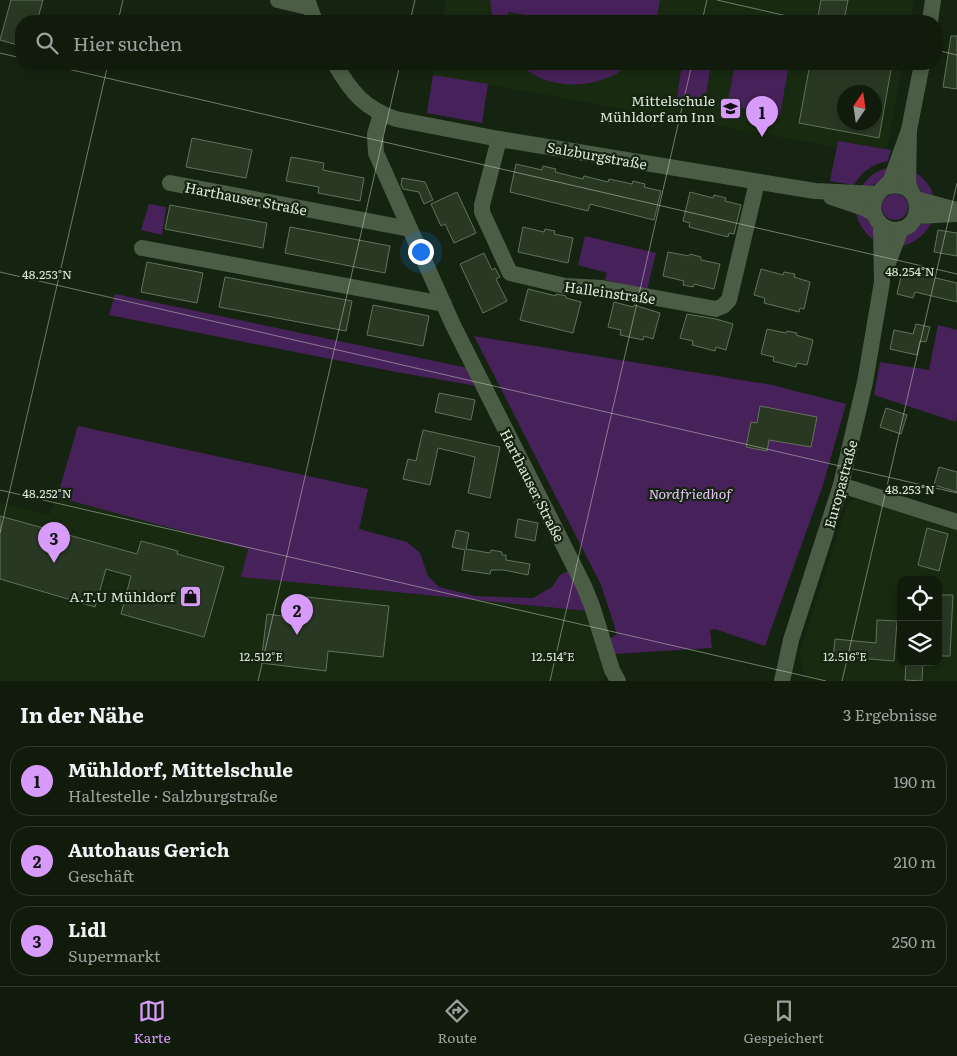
<!DOCTYPE html>
<html lang="de">
<meta charset="utf-8">
<style>
body{margin:0;font-family:Literata,serif;background:#1e281a;color:#f1f3f6}
.controls{position:absolute;right:15px;bottom:15px;display:grid;overflow:hidden;border-radius:10px;box-shadow:0 2px 8px #0003}
.controls button{width:45px;height:45px;display:grid;place-items:center;padding:0;border:0;border-bottom:1px solid #30392d;background:#101b0c;color:#f1f3f6;font:25px sans-serif}
.compass{position:absolute;left:837px;top:85px;width:45px;height:45px;border-radius:50%;background:#101b0c;box-shadow:0 2px 8px #0003;rotate:13deg}
.you{position:absolute;left:420px;top:251px;width:18px;height:18px;margin:-12px;border:4px solid #fff;border-radius:50%;background:#1a73e8;box-shadow:0 0 0 8px #1a73e833}
.badge{display:grid;place-items:center;width:32px;height:32px;border-radius:50%;background:#d79bf9;color:#111;font-size:16px;font-weight:700}
.pin{position:absolute;translate:-50% -41px;filter:drop-shadow(0 1px 2px #0008)}
.pin::after{content:'';position:absolute;top:26px;width:18px;height:15px;background:inherit;clip-path:polygon(0 0,100% 0,50% 100%)}
.list{margin:0;padding:0;list-style:none}
h2{display:flex;justify-content:space-between;align-items:center;height:65px;margin:0;padding:0 20px;font-size:21px}
h2 small{font-size:16px;font-weight:400;color:#9ca19d}
.list li{display:grid;grid-template-columns:32px 1fr auto;gap:15px;align-items:center;box-sizing:border-box;height:70px;margin:0 10px 10px;padding:0 10px;border:1px solid #30392d;border-radius:20px}
.list b{display:block;font-size:19px;white-space:nowrap}
.list p{margin:0;font-size:16px;white-space:nowrap;color:#9ca19d}
.list em{font-size:16px;font-style:normal;color:#9ca19d}
.icon{flex:none;width:28px;height:28px;fill:none;stroke:currentColor;stroke-width:2;stroke-linecap:round;stroke-linejoin:round}
.map{position:relative;flex:none;width:957px;height:681px;overflow:hidden}
.search{position:absolute;background:#101b0c;box-shadow:0 2px 8px #0003;left:15px;right:15px;top:15px;height:55px;display:flex;align-items:center;gap:12px;box-sizing:border-box;padding:0 18px;border-radius:20px;color:#9ca19d;font-size:19px}
.sheet{height:305px;background:#101b0c}
nav{display:flex;justify-content:space-around;align-items:center;box-sizing:border-box;height:70px;border-top:1px solid #30392d;background:#101b0c;font-size:14px;color:#9ca19d}
nav a{display:grid;justify-items:center;gap:2px}
nav .on{color:#d79bf9}
.map>svg:first-child{display:block}
</style>
<div class="map">
<svg width="957" height="681" viewBox="0 0 957 681">
<rect width="100%" height="100%" fill="#152410"/>
<!-- built -->
<g fill="#182b11" fill-rule="evenodd">
<polygon points="446,0 914,0 910,21 443,21"/>
<path d="M435,64H902L887,149L838,141L837,147L433,75ZM844,92H874V122H844Z"/>
<polygon points="57,497 248,549 241,577 588,611 600,650 605,674 603,681 0,681 0,502 49,515"/>
<path d="M863,499L957,527V681H819L808,677L802,668L800,652L846,509L853,500ZM901,580H938V662H901Z"/>
</g>
<!-- green -->
<g fill="#47215a">
<polygon points="490,0 660,0 656,21 564,21 508,12 510,21 493,21"/>
<path d="M518,64H551L576,68L599,64H630C605,86 567,90 538,77C531,73 524,68 518,64Z"/>
<polygon points="682,64 711,64 705,101 677,97"/>
<polygon points="735,64 789,64 780,115 727,105"/>
<polygon points="433,75 488,84 482,123 427,113"/>
<path d="M838,141L891,150L888,161C873,164 862,171 854,185L830,181Z"/>
<path d="M891,167C887,179 873,187 860,189C868,176 877,170 891,167Z"/>
<path d="M913,171C924,178 932,186 934,200C922,194 913,185 913,171Z"/>
<circle cx="895" cy="207" r="13"/>
<polygon points="149,204 166,207 162,235 141,230"/>
<path d="M855,210C868,218 875,227 878,243C864,234 859,225 855,210Z"/>
<path d="M933,220C926,234 915,243 900,247C907,234 918,222 933,220Z"/>
<polygon points="585,236 656,253 647,290 605,280 607,273 578,265"/>
<polygon points="115,294 468,368 477,386 396,372 109,315"/>
<polygon points="938,325 957,330 957,414 956,422 874,395 880,362 929,370"/>
<polygon points="474,336 772,385 846,404 823,485 765,646 715,629 710,630 712,648 614,654 608,640 617,634 601,585"/>
<polygon points="78,426 368,489 359,529 407,542 420,553 428,576 439,587 475,596 533,598 552,587 560,575 572,569 588,611 241,577 248,549 57,497"/>
</g>
<!-- building -->
<g fill="#293823" stroke="#61725a" fill-rule="evenodd">
<polygon points="11,0 43,0 37,21 21,21 21,46 0,40"/>
<polygon points="821,0 848,0 844,21 817,21"/>
<polygon points="951,36 957,36 957,89 943,87"/>
<path d="M810,64H892L879,138L799,123ZM844,92H874V122H844Z"/>
<polygon points="192,138 252,150 246,178 186,167"/>
<polygon points="291,157 324,163 323,170 364,178 360,201 318,193 319,187 286,181"/>
<polygon points="516,164 542,170 543,166 556,169 555,172 583,179 584,176 608,182 609,179 632,184 633,181 645,184 644,187 661,191 654,220 590,204 588,211 510,192"/>
<polygon points="402,178 425,182 433,200 424,204 419,192 403,189 401,185"/>
<polygon points="457,192 476,233 454,243 445,224 441,226 431,204"/>
<polygon points="690,192 713,198 714,195 726,198 725,201 741,205 734,234 729,233 728,237 689,227 690,223 683,221"/>
<polygon points="170,205 267,223 263,248 165,229"/>
<polygon points="290,227 390,246 385,273 285,253"/>
<polygon points="523,227 544,232 545,229 555,231 554,234 573,238 568,263 518,252"/>
<polygon points="938,230 957,233 957,256 934,252"/>
<polygon points="668,252 689,256 690,254 701,257 701,260 720,264 714,289 694,284 693,287 683,285 684,281 663,276"/>
<polygon points="484,253 492,270 495,268 500,277 496,279 507,301 483,313 460,264"/>
<polygon points="147,262 203,273 197,303 141,292"/>
<polygon points="903,268 920,272 919,274 957,283 957,302 915,292 913,298 897,294"/>
<polygon points="761,269 783,275 784,272 795,274 794,277 810,282 804,309 800,308 799,312 764,303 765,298 754,295"/>
<polygon points="225,277 352,301 346,331 219,307"/>
<polygon points="528,289 556,296 556,294 566,296 566,298 581,302 573,333 520,320"/>
<polygon points="614,302 633,307 634,305 660,313 653,339 644,336 643,340 620,335 621,330 608,327"/>
<polygon points="373,305 429,316 423,346 367,335"/>
<polygon points="687,314 716,319 733,324 726,350 716,347 715,351 692,345 693,341 680,338"/>
<polygon points="916,324 930,327 926,342 920,341 917,355 890,349 894,330 913,334"/>
<polygon points="767,329 786,333 787,331 797,333 796,335 813,340 807,365 797,363 796,367 773,361 774,357 761,354"/>
<polygon points="439,393 475,400 471,420 435,412"/>
<polygon points="760,406 817,417 811,447 769,440 767,451 746,447 751,422 757,423"/>
<polygon points="886,408 907,415 901,434 880,427"/>
<polygon points="423,430 500,447 490,498 468,493 475,457 438,448 430,485 403,479 408,459 416,461"/>
<polygon points="939,467 957,472 957,492 934,485"/>
<polygon points="0,516 137,554 141,541 178,551 177,554 224,567 204,637 121,614 131,576 106,569 95,607 0,579"/>
<polygon points="518,519 538,523 535,541 515,537"/>
<polygon points="927,528 948,534 939,571 918,565"/>
<polygon points="456,530 469,533 466,549 490,553 491,550 502,552 502,555 506,555 506,560 530,564 528,575 504,570 491,570 490,574 462,570 465,550 452,547"/>
<polygon points="938,595 953,595 950,656 938,656"/>
<polygon points="307,597 389,606 383,657 328,651 326,671 261,663 267,614 304,619"/>
<polygon points="877,620 897,621 894,661 845,657 844,660 833,659 835,639 876,643"/>
<polygon points="906,662 923,662 922,681 905,680"/>
</g>
<g fill="none" stroke-linecap="round" stroke-linejoin="round">
<!-- minor -->
<g stroke="#4c5d46" stroke-width="16">
<polyline points="278,0 303,6 309,5"/>
<polyline points="307,0 315,21"/>
<polyline points="930,21 933,0"/>
<path d="M335,64C351,92 365,109 396,119L499,139L815,191L877,194"/>
<polyline points="381,114 375,134 376,153 453,325 584,586 592,606 612,670 618,681"/>
<polyline points="499,139 482,205 482,212 510,273 565,286 602,288 716,309 723,306 729,300 757,182"/>
<polyline points="170,183 410,229"/>
<path d="M886,187C922,176 928,228 896,230C879,230 868,212 876,197C879,190 887,186 891,180L909,130"/>
<polyline points="911,191 908,183 909,130 922,64"/>
<polyline points="831,197 864,208 874,214"/>
<polyline points="916,199 957,210"/>
<polyline points="916,216 956,214"/>
<polyline points="142,248 444,304"/>
<polyline points="886,268 901,229"/>
<polyline points="841,485 957,522"/>
<polyline points="782,681 791,640 841,485 865,382 882,282 881,225"/>
</g>
</g>
<!-- ticks -->
<path fill="none" stroke="#dce6d8" stroke-width="1" stroke-opacity="0.45" d="M717,0L809,21M118,21L123,0M410,21L415,0M702,21L707,0M936,50L957,55M0,53L21,58M46,64L957,274M0,272L957,493M0,490L826,681M0,533L108,64M258,681L400,64M550,681L692,64M842,681L957,183"/>
<!-- icons -->
<defs>
<symbol id="school-square" viewBox="-11 -11 22 22"><rect x="-9" y="-9" width="18" height="18" rx="4" fill="#d79bf9" stroke="#152410"/><path d="M0-5L7-2L0 1L-7-2ZM-4 1L0 2.5L4 1V4Q0 6-4 4Z" fill="#111"/></symbol>
<symbol id="shop-square" viewBox="-11 -11 22 22"><rect x="-9" y="-9" width="18" height="18" rx="4" fill="#d79bf9" stroke="#152410"/><path d="M-5-2.5h2.3a2.7 3.5 0 0 1 5.4 0H5L5.5 6h-11ZM-1.5-2.5h3a1.5 2.3 0 0 0-3 0Z" fill="#111"/></symbol>
</defs>
<g fill-rule="evenodd">
<use href="#school-square" x="718" y="96" width="25" height="25"/>
<use href="#shop-square" x="178" y="584" width="25" height="25"/>
</g>
<g text-anchor="middle" dominant-baseline="central" stroke-width="4.5" stroke-linejoin="round" paint-order="stroke">
<!-- poi labels -->
<g font-size="14" fill="#dce6d8" stroke="#152410" text-anchor="end">
<text x="715" y="100">Mittelschule<tspan x="715" dy="16">Mühldorf am Inn</tspan></text>
<text x="175" y="596">A.T.U Mühldorf</text>
</g>
<!-- street labels -->
<g font-size="14" fill="#dce6d8" stroke="#152410">
<text transform="translate(597 155) rotate(10)">Salzburgstraße</text>
<text transform="translate(246 198) rotate(11)">Harthauser Straße</text>
<text transform="translate(610 292) rotate(8)">Halleinstraße</text>
<text transform="translate(840 484) rotate(-75)">Europastraße</text>
<text transform="translate(533 485) rotate(63)">Harthauser Straße</text>
</g>
<!-- park labels -->
<g font-size="14" font-style="italic" fill="#e5c3f9" stroke="#152410">
<text x="690" y="493">Nordfriedhof</text>
</g>
</g>
<g font-size="12" text-anchor="middle" fill="#dce6d8" stroke="#152410" stroke-width="4.5" stroke-linejoin="round" paint-order="stroke">
<text x="910" y="276">48.254°N</text>
<text x="47" y="279">48.253°N</text>
<text x="910" y="494">48.253°N</text>
<text x="47" y="498">48.252°N</text>
<text x="261" y="661">12.512°E</text>
<text x="553" y="661">12.514°E</text>
<text x="845" y="661">12.516°E</text>
</g>
</svg>
<div class="controls">
<button><svg class="icon" aria-label="locate" viewBox="0 0 24 24"><circle cx="12" cy="12" r="6"/><path d="M12 2v4M12 18v4M2 12h4M18 12h4"/></svg></button>
<button><svg class="icon" aria-label="layers" viewBox="0 0 24 24"><path d="M12 4l9 5-9 5-9-5zM3 14l9 5 9-5"/></svg></button>
</div>
<svg class="compass" viewBox="-18 -18 36 36"><path d="M0-13l5 13h-10z" fill="#e53935"/><path d="M0 13l5-13h-10z" fill="#9ca19d"/></svg>
<div class="you"></div>
<div class="pin badge" style="left:762px;top:137px">1</div>
<div class="pin badge" style="left:297px;top:635px">2</div>
<div class="pin badge" style="left:54px;top:563px">3</div>
<div class="search"><svg class="icon" aria-label="search" viewBox="0 0 24 24"><circle cx="10" cy="10" r="6"/><path d="M15 15l6 6"/></svg>Hier suchen</div>
</div>
<section class="sheet">
<h2>In der Nähe<small>3 Ergebnisse</small></h2>
<ul class="list">
<li><span class="badge">1</span><div><b>Mühldorf, Mittelschule</b><p>Haltestelle · Salzburgstraße</p></div><em>190 m</em></li>
<li><span class="badge">2</span><div><b>Autohaus Gerich</b><p>Geschäft</p></div><em>210 m</em></li>
<li><span class="badge">3</span><div><b>Lidl</b><p>Supermarkt</p></div><em>250 m</em></li>
</ul>
</section>
<nav>
<a class="on"><svg class="icon" aria-label="map" viewBox="0 0 24 24"><path d="M3 6l6-2 6 2 6-2v14l-6 2-6-2-6 2zM9 4v14M15 6v14"/></svg>Karte</a>
<a><svg class="icon" aria-label="directions" viewBox="0 0 24 24"><path d="M12 3l9 9-9 9-9-9zM9 14v-3h6M13 9l2 2-2 2"/></svg>Route</a>
<a><svg class="icon" aria-label="saved" viewBox="0 0 24 24"><path d="M7 4h10v16l-5-4-5 4z"/></svg>Gespeichert</a>
</nav>
